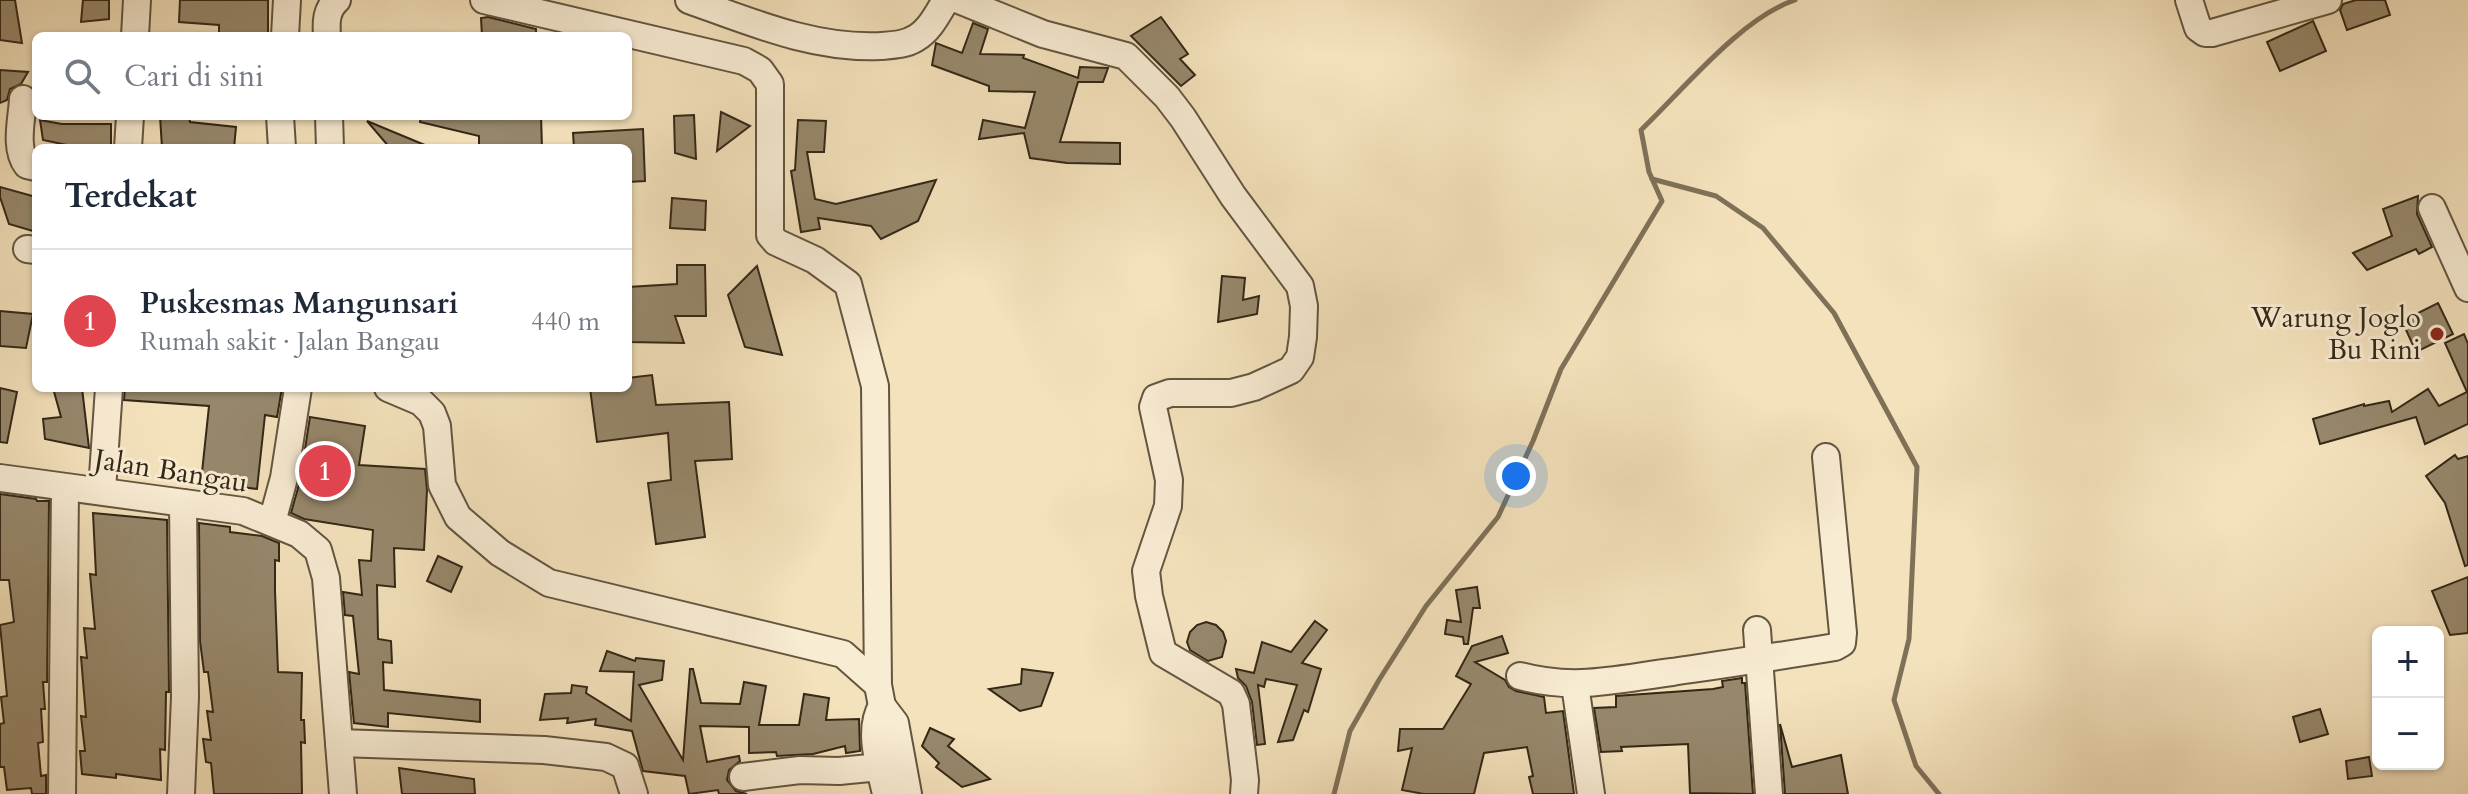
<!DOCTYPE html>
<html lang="id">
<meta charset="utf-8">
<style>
body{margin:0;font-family:Cardo,serif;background:#f6f6f7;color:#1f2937}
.controls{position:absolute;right:24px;bottom:24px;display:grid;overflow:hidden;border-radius:12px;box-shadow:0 2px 6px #0004}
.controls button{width:72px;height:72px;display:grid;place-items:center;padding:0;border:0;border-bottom:2px solid #e0e1e3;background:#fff;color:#1f2937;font:40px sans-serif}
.you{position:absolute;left:1516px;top:476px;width:28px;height:28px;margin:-20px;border:6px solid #fff;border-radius:50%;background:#1a73e8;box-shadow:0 0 0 12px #1a73e833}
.badge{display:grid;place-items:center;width:52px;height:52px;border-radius:50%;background:#db2777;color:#fff;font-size:26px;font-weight:700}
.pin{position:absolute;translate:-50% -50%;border:4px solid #fff;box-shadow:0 2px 8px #0006}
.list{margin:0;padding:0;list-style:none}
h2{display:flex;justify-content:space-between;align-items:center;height:104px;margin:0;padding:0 32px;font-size:34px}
h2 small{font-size:26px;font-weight:400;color:#747a83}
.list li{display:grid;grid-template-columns:52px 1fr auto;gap:24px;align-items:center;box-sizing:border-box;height:144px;padding:0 32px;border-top:2px solid #e0e1e3}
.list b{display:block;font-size:30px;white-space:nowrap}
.list p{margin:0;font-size:26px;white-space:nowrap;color:#747a83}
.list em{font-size:26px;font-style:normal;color:#747a83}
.icon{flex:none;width:44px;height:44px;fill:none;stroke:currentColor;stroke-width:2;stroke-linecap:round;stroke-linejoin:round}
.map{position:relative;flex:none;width:2468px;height:794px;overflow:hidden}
.search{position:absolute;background:#fff;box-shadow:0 2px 6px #0004;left:32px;top:32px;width:600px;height:88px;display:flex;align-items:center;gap:20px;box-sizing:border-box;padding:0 28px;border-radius:12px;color:#747a83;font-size:30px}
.panel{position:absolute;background:#fff;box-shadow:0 2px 6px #0004;left:32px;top:144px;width:600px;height:248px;border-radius:12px}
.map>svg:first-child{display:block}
</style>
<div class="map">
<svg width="2468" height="794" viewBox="0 0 2468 794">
<rect width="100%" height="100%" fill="#f4e2bc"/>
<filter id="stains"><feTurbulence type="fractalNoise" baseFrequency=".0025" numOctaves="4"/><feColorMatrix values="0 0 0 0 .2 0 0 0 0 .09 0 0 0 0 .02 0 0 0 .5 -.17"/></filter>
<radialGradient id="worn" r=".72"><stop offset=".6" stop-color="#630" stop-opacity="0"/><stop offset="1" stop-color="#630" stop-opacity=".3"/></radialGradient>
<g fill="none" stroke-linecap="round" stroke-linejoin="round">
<!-- stream -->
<g stroke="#7f7158" stroke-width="5">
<polyline points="1652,179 1716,196 1763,228 1834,313 1917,467 1909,639 1894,700 1916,766 1939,794"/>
<path d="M1334,794L1350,731L1379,680L1426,606L1498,517L1533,441L1561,369L1662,201L1649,172L1641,130C1683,90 1741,18 1795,0"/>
</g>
</g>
<!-- building -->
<g fill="#97886c" stroke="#332716" stroke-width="2">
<polygon points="0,0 15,0 22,43 0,40"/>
<polygon points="83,0 109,0 109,19 81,22"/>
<polygon points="180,0 268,0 268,36 219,36 219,25 179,22"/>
<polygon points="2356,0 2385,0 2390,15 2347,30 2340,10 2343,4"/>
<polygon points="488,17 536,29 536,36 482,36 481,18"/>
<polygon points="1161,17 1188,54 1180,59 1195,75 1181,86 1131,36"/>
<polygon points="2313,21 2326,51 2280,71 2267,42"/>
<polygon points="973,23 988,29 980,54 1024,55 1023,58 1078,78 1080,67 1108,68 1103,82 1078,82 1060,142 1120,143 1120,164 1067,163 1030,158 1024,133 979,139 983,120 1025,128 1035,92 989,91 989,86 932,65 936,43 962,53"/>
<polygon points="0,70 28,72 21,84 10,89 7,100 0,103"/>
<polygon points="721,112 750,126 717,151"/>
<polygon points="694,115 696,159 675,153 674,116"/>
<polygon points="160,116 189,116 190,122 236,127 234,148 162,148"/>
<polygon points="421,116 541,116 542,148 479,148 479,136 420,122"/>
<polygon points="40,120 62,124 111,124 111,148 81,148 43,140"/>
<polygon points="798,120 826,121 824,152 807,152 815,199 836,204 936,180 918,221 881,239 871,226 818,218 820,229 801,232 791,171 795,170"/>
<polygon points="367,121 432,148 390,148"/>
<polygon points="643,129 645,181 628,182 628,148 574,148 573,133"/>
<polygon points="0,187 36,197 36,232 9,224 0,197"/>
<polygon points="2418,196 2417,214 2432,247 2419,254 2416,249 2367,270 2353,253 2392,236 2383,209"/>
<polygon points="672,198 706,201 705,230 670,228"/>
<polygon points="677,265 705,265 706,316 675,316 684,343 628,342 628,287 677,284"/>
<polygon points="757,266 782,355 745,347 728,295"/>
<polygon points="1222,276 1245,278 1243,300 1259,296 1257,314 1218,322"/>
<polygon points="2438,303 2453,334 2416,352 2402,321"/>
<polygon points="0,311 33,314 26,348 0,346"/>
<polygon points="2464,334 2468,344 2468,424 2425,444 2416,417 2320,444 2313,419 2364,404 2364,406 2389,401 2392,412 2428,389 2439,406 2467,392 2445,343"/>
<polygon points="652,375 656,405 729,402 732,459 695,461 705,537 656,544 648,483 671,480 668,433 597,442 590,388 628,388 628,378"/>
<polygon points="0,388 17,392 7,443 0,442"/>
<polygon points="53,388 82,388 89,448 45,439 43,419 61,417"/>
<polygon points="125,388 282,388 277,417 265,415 257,489 201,482 209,406 124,400"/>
<polygon points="310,417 365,426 359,465 425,469 427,490 424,550 394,548 395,587 377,585 378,639 391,641 392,663 383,662 384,690 480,700 480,722 388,713 388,727 354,723 349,672 359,674 353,616 345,615 343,592 362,595 359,560 371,561 373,530 304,519 291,513 300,481"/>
<polygon points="2455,455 2458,459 2468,456 2468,565 2465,566 2445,503 2426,476"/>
<polygon points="0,494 36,499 37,501 49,501 47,682 43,682 45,709 41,709 43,742 38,743 41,776 46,775 46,794 32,794 31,788 7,790 4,767 0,767 0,724 4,723 1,697 7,696 0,625 14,622 9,580 0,580"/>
<polygon points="93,513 167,520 169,692 166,692 165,750 160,749 161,780 116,774 116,778 82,774 80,751 85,751 81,716 86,717 81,657 87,658 84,628 95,629 90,574 96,575"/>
<polygon points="199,523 230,527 230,532 262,536 279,543 279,561 275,560 275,591 278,672 302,673 301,720 304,720 305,743 301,742 302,794 214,794 211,763 206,762 203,739 211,740 207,711 213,712 208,672 204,672 200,641"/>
<polygon points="438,556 462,567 451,592 427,581"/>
<polygon points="2468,577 2468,633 2450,635 2432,591"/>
<polygon points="1477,587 1480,608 1473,608 1468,644 1464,644 1463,637 1445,634 1447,620 1461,622 1456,590"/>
<polygon points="1315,621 1327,630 1302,663 1321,669 1308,712 1304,710 1293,740 1278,742 1297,685 1266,679 1264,687 1258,685 1265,744 1257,745 1252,702 1246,686 1238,678 1236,669 1254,673 1262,642 1291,652"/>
<polygon points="1206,622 1216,625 1223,632 1226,641 1222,657 1208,661 1190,650 1187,642 1190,632 1197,625"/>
<polygon points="1502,636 1508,653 1475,662 1505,680 1509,687 1516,691 1544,697 1546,713 1563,711 1574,794 1533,794 1529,777 1533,776 1527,747 1484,753 1474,794 1424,794 1402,790 1412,748 1398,751 1400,729 1443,729 1471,684 1456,676 1472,646"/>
<polygon points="607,651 635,661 636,658 664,661 662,680 639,685 683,760 690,669 693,669 701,703 740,704 744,682 766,686 759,725 799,725 804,694 829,698 826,720 859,719 860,751 846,753 845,746 813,754 777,756 776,752 749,753 749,727 700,726 707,762 739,756 740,761 729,770 727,780 736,791 747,794 719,794 718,790 689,794 685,776 643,771 632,731 595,725 596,719 567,723 568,718 540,720 545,694 571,693 572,685 587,687 586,693 631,721 634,672 600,671"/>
<polygon points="1022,669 1053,673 1041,706 1020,711 989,689 1021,684"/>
<polygon points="1742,678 1742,683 1745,683 1753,794 1690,793 1688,744 1621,747 1622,751 1601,752 1594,708 1616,707 1616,696 1713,689 1723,687 1722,681"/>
<polygon points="2320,709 2328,734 2300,742 2293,717"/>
<polygon points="1780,724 1792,767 1841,755 1848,794 1785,794"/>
<polygon points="930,728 954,739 948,746 990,779 962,787 936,767 939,763 922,746"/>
<polygon points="2369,757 2372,776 2348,779 2346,761"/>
<polygon points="399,768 474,779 475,794 402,794"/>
</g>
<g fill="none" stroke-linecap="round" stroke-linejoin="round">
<defs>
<g id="minor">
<polyline points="484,0 744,61 760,70 770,84 770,235 776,242 815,260 848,284 875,386 878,685 882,706"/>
<path d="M689,0C751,22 813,49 880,46C893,45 905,45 916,38C930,30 938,13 946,0"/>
<polyline points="959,0 1043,34 1126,56 1167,97 1183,118 1233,196 1300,286 1304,306 1303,337 1300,357 1291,370 1254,387 1231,393 1170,393 1156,398 1153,407 1169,480 1168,506 1146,571 1149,596 1163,653 1231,693 1236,704 1245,780 1244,794"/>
<polyline points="2189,0 2198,28 2205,33 2212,33 2328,0"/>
<polyline points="135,36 137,0"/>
<polyline points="285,36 287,0"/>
<path d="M327,36C326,22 326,10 337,0"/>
<path d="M23,99C22,119 14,148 27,165L36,167"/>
<polyline points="280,116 282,148"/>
<polyline points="329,116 330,148"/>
<polyline points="128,148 130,116"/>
<polyline points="2432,208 2468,288"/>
<polyline points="27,249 36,250"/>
<polyline points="388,388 421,402 432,413 437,426 442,485 458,517 500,553 549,583 843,654 878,685"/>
<polyline points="0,478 243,511 299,534 318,550 326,578 343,794"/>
<polyline points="102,490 109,388"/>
<polyline points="272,522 284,478 298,388"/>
<polyline points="1757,630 1769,794"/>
<path d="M1520,676C1575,691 1617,679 1672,672C1726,664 1781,656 1835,647L1842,643L1843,633L1826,457"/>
<polyline points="1575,685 1591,794"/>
<polyline points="882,706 895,723 908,794"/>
<path d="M882,706C867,731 880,766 886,794"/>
<polyline points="339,743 544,750 606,757 625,766 634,794"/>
<polyline points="743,777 800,770 839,771 880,767"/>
<polyline points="62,794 65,489"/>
<polyline points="181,794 185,697 183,503"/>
</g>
</defs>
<!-- minor casing -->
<use href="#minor" stroke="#635640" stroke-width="30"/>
<!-- minor -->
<use href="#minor" stroke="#f8ecd3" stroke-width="26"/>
</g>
<!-- markers -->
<circle fill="#8f2418" stroke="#f8ecd3" stroke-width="3" cx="2437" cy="334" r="8"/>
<g text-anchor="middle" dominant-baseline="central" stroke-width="6" stroke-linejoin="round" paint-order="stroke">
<!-- poi labels -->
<g font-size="28" fill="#332716" stroke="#f8ecd3" text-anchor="end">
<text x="2421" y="318">Warung Joglo<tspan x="2421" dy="32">Bu Rini</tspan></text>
</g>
<!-- street labels -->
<g font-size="28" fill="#332716" stroke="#f8ecd3">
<text transform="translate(171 471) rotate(9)">Jalan Bangau</text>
</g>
</g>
<rect width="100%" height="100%" filter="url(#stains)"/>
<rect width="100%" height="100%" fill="url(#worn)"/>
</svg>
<div class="controls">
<button>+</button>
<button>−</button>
</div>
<div class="you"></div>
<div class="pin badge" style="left:325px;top:471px;background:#e0444e">1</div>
<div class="search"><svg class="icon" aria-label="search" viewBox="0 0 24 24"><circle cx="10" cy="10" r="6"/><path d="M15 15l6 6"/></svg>Cari di sini</div>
<section class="panel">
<h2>Terdekat<small></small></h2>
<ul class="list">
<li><span class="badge" style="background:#e0444e">1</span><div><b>Puskesmas Mangunsari</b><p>Rumah sakit · Jalan Bangau</p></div><em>440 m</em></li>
</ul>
</section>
</div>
